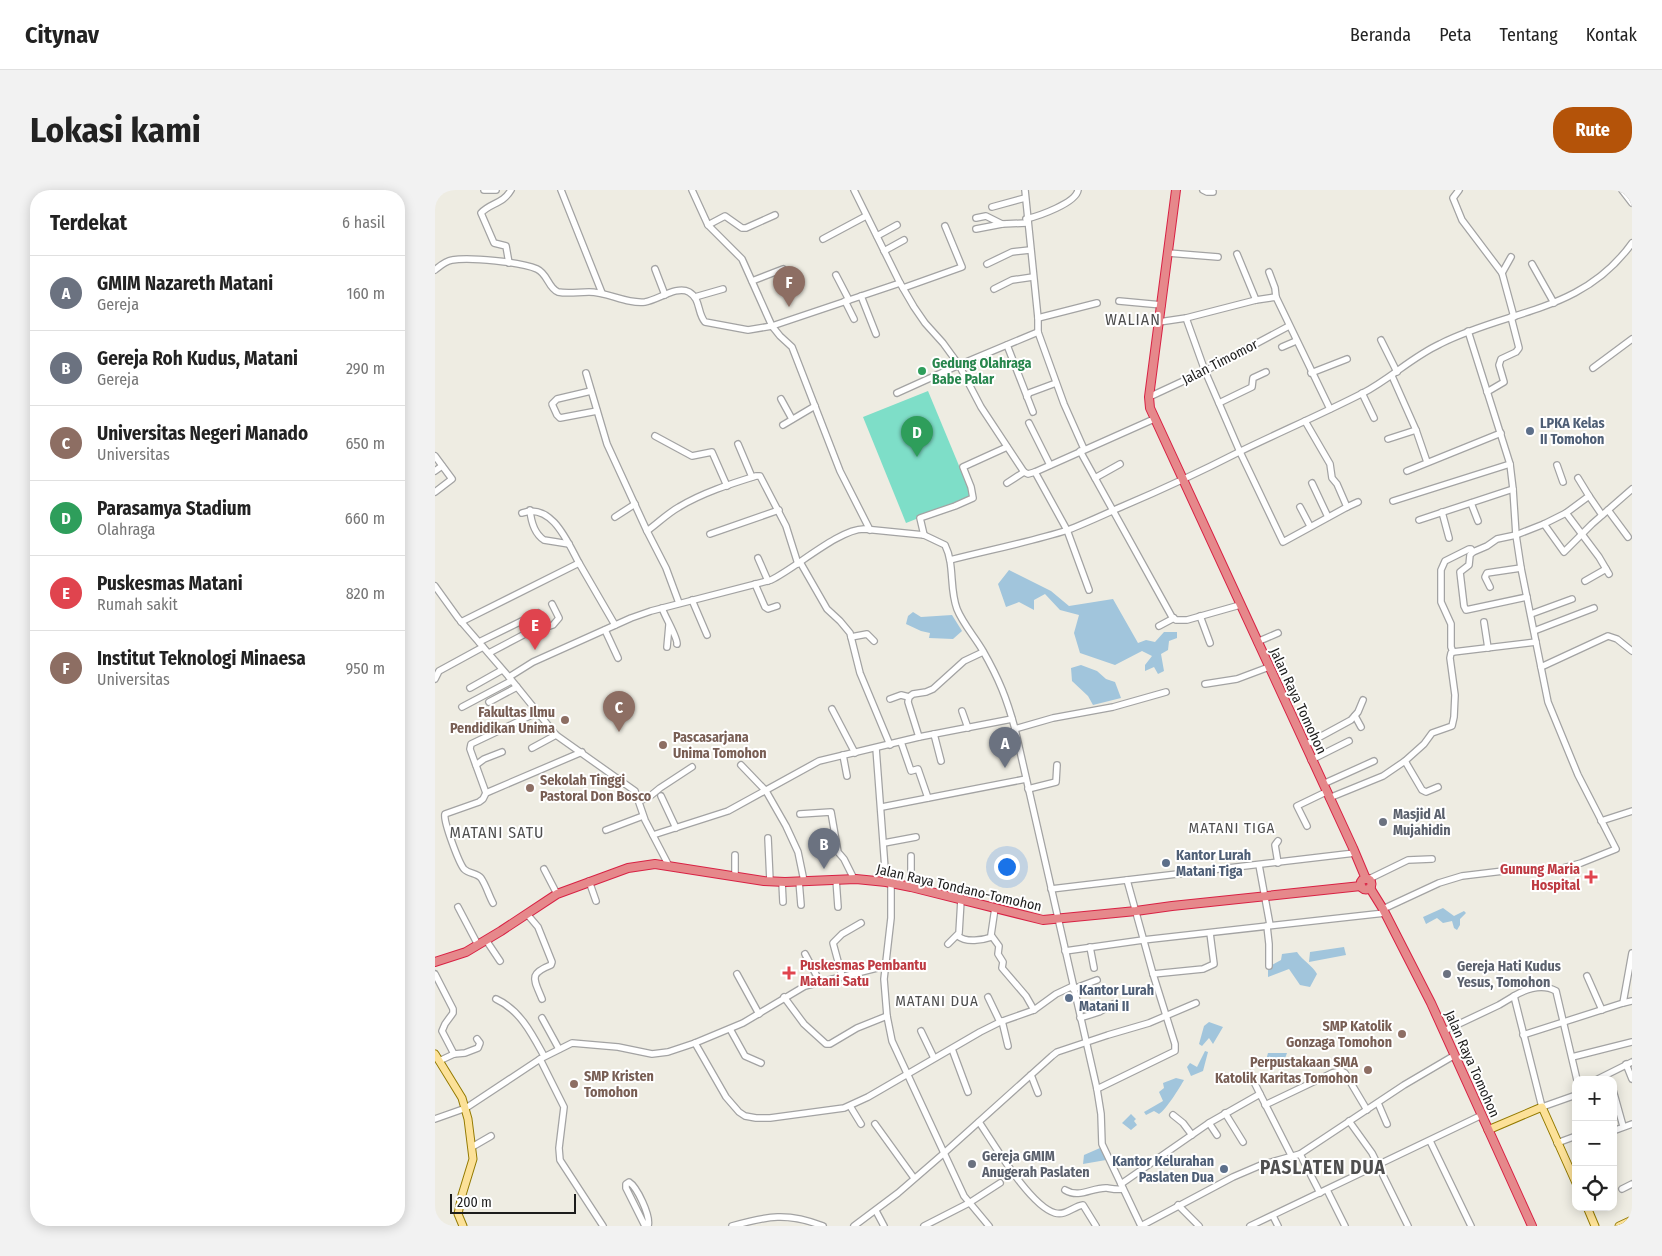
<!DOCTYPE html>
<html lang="id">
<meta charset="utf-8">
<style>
body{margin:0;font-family:"Fira Sans Condensed",sans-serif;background:#f2f2f2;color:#222}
.controls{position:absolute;right:15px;bottom:15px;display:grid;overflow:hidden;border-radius:10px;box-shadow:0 2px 12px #0003}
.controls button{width:45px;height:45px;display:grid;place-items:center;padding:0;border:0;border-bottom:1px solid #e0e0e0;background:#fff;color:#222;font:25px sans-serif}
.scale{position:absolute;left:15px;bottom:12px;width:126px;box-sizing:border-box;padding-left:5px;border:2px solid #1c1c1c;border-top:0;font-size:14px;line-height:18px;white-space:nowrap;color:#1c1c1c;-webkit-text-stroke:4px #fff;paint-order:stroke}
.you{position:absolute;left:571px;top:676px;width:18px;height:18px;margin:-12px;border:4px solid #fff;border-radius:50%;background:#1a73e8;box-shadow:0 0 0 8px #1a73e833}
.badge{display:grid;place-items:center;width:32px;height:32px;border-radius:50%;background:#b45309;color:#fff;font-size:16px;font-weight:700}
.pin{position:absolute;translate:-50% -41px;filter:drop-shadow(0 1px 2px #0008)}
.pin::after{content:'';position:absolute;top:26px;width:18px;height:15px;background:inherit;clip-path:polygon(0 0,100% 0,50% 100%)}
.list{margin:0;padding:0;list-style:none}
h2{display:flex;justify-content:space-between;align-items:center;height:65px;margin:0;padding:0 20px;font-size:21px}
h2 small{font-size:16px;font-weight:400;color:#767676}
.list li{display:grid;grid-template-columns:32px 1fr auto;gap:15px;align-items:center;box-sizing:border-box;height:75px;padding:0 20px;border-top:1px solid #e0e0e0}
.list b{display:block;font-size:19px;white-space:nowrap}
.list p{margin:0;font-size:16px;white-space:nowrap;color:#767676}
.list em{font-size:16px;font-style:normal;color:#767676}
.icon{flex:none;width:28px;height:28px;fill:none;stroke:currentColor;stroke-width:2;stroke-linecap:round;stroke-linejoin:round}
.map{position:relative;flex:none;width:1197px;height:1036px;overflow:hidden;border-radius:20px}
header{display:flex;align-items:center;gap:30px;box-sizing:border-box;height:70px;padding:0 25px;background:#fff;border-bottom:1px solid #e0e0e0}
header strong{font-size:24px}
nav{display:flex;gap:28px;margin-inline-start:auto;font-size:18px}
.intro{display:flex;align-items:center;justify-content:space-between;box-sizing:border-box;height:120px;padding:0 30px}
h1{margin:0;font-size:35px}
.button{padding:12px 22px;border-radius:20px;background:#b45309;color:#fff;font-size:18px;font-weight:700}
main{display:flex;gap:30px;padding:0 30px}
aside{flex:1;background:#fff;border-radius:20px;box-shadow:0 2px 12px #0003}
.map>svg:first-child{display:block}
</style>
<header>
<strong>Citynav</strong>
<nav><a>Beranda</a><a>Peta</a><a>Tentang</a><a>Kontak</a></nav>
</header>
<div class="intro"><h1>Lokasi kami</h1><a class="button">Rute</a></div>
<main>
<aside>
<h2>Terdekat<small>6 hasil</small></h2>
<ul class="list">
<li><span class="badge" style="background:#6b7280">A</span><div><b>GMIM Nazareth Matani</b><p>Gereja</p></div><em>160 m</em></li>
<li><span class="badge" style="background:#6b7280">B</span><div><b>Gereja Roh Kudus, Matani</b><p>Gereja</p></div><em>290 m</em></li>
<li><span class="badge" style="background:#8d6e63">C</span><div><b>Universitas Negeri Manado</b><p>Universitas</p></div><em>650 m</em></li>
<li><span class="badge" style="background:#2e9e5b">D</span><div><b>Parasamya Stadium</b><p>Olahraga</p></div><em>660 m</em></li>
<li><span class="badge" style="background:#e0444e">E</span><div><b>Puskesmas Matani</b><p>Rumah sakit</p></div><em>820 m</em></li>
<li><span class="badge" style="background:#8d6e63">F</span><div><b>Institut Teknologi Minaesa</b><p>Universitas</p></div><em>950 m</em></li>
</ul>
</aside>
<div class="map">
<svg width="1197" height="1036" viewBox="0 0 1197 1036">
<rect width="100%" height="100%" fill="#eeece2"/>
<!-- pitch -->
<polygon fill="#7edec8" points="493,201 537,307 471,333 428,227"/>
<!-- water -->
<g fill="#a1c5dc">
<polygon points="574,380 616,401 634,416 678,409 703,453 711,450 720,452 729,442 742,442 742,448 734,451 733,460 726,464 729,481 723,484 719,477 710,481 710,475 717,466 707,461 680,475 645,463 639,443 644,425 625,420 610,404 599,410 599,420 584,412 571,417 563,394"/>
<polygon points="478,422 486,427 517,425 527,441 518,449 494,448 495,443 486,441 471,434 473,426"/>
<polygon points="646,475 662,481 671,489 680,492 686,508 658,515 653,506 637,491 636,478"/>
<polygon points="1008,718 1019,726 1029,721 1031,723 1025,729 1025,735 1022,740 1019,738 1017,731 1008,733 1002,728 991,734 988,727"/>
<polygon points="909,757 911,765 874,772 875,762"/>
<path d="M862,762C868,771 877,775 882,784L875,797L865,795L854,779L833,787V777L846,770L847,764Z"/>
<polygon points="774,832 788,837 778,854 774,848 767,856 764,854 769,836"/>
<polygon points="770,861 773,862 768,881 756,886 752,877 755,873 762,877"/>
<polygon points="833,863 852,863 849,871 831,870"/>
<path d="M741,888L749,890C745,897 731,920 724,924L719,921L711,925L709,922L728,911L724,902L729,898L728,893Z"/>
<polygon points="696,924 701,929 699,931 702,935 696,940 687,933"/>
<polygon points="665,958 671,970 648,974 649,965"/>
</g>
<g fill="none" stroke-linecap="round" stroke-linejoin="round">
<defs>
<g id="minor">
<polyline points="49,0 61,0"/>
<polyline points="126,0 167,103"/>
<polyline points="257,0 273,35 307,69 337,136 345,146 357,157 405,281 435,340"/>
<polyline points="419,0 465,93 479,117 490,133 508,153 524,175 546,217 589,282 593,284 600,282 719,229"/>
<polyline points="590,0 603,128 603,142 629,214 649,259"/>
<polyline points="768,0 772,2 778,2"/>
<polyline points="1024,0 1018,8 1027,30 1067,83"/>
<polyline points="1187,0 1197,13"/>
<polyline points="557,17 590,8"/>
<polyline points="541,28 551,26 567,34 592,33"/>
<path d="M591,29C604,26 641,13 643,0"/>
<polyline points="273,35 290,26 307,38 311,38 340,25"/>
<polyline points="541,39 567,34"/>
<polyline points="442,46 462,35"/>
<polyline points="388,49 431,26"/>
<polyline points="449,61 469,50"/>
<polyline points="733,63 783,67"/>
<polyline points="802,64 821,110"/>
<polyline points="1076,67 1067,83 1079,127"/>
<path d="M74,73L71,56L59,53L46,23C55,13 68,14 76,0"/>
<polyline points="552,74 577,62 595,60"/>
<polyline points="1097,74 1119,113"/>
<polyline points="220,79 230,105"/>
<path d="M0,80C5,76 10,71 17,70C35,67 86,72 102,79C113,84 113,98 123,102C133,104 143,102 154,102C173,102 191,114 210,112C223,110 242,95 254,102C266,109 262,123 270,132L313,140L337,136L465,93"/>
<polyline points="834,82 840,98 841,107"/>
<polyline points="401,85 414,110"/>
<polyline points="317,91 348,79"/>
<polyline points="468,98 527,77 510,36"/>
<polyline points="559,99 577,90 598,87"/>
<polyline points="426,106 441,144"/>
<polyline points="260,107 288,99"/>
<polyline points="410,111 419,129"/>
<polyline points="684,111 727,115"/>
<polyline points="603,128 662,113"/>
<polyline points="751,128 770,181 805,262 848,352 912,317 902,294 897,288 895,274 870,231"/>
<polyline points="724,132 751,128 821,110 841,107 895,219"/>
<polyline points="946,150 962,182"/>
<polyline points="572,155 598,222"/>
<polyline points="847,157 861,151"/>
<polyline points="1158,178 1197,149"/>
<path d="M151,183L172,254L212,341C223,333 233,323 244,317C267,303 295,294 321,286H325L351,336L363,374"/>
<polyline points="876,183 912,169"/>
<polyline points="156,201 122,209 117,214 122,225 125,228 162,221"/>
<polyline points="1052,202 1069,192 1064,175 1066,169 1081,162 1084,158 1076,127"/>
<polyline points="462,203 524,175 603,142"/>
<polyline points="927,203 939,228"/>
<polyline points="592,207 594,203 621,193"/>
<polyline points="714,207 770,181 854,136"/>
<polyline points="346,209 357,229"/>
<polyline points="784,213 817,197 818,188 831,182"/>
<polyline points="594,233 615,275"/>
<polyline points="348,235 380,216"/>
<polyline points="981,240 992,272"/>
<polyline points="220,246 257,266 277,262 292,296"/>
<polyline points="953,249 981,240 957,186"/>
<polyline points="303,254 317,287"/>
<polyline points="645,261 737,427 741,430 752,430 805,415"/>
<polyline points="0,266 17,289 0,302"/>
<polyline points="1122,275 1128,292"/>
<polyline points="0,281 7,276"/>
<polyline points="972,281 1066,243"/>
<polyline points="600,282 632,340 654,400"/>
<polyline points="660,288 685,274"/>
<polyline points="572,293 589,282"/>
<polyline points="877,293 893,327"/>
<polyline points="1154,306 1167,325"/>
<polyline points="958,311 1075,274"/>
<polyline points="1036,313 1043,331"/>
<polyline points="865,317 875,336"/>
<polyline points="912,317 923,312"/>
<path d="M95,320C96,331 100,344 109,350L134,354"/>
<polyline points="1173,320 1193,347"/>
<polyline points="1007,322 1014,348"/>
<path d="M87,323C117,312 133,353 144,373"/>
<polyline points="1131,323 1164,367 1174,384"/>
<polyline points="180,327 200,314"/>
<polyline points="984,330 1078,299"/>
<polyline points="1109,334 1129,362 1157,334 1197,299"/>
<polyline points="212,341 231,378 244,413"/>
<polyline points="275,344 344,320"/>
<polyline points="489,345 485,328 520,316 538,308 536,297 528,277 572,257"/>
<polyline points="323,368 333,391"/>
<path d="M515,370C554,360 595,352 633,340C651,333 668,325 686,317C726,300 765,282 804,262C845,242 887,224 928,203C955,189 977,167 1005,154C1074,119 1147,123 1197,53"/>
<polyline points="365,372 392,419 405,431 415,443 425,483 455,555"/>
<polyline points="1150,391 1171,379"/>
<polyline points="320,394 330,417 333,419 342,416"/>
<polyline points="0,396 23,428 74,487"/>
<polyline points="1055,397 1050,387 1052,383 1086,378"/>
<polyline points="1092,407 1031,420 1029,416 1025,382 1034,375 1035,365 1038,362 1052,356 1062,349 1081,345 1109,334 1131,323 1154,306 1143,288"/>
<polyline points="257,410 272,445"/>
<path d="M227,418C230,427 243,448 242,454"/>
<polyline points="1096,424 1137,409"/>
<polyline points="765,426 775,453"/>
<polyline points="26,432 144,373 180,435"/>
<polyline points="1049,432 1053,458"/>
<polyline points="724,436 739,428"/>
<polyline points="170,440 183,468"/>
<polyline points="1099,441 1159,418"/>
<polyline points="416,447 432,444 439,451"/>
<polyline points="44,452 103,423"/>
<polyline points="822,452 843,443"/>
<polyline points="232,457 234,435"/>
<polyline points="1018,462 1016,457 1016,434 1006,412 1006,380 1010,371 1034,359 1036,359 1038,362"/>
<polyline points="54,463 90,444 118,435 124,428 117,414"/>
<polyline points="1106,477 1173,446 1182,449 1197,461"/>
<polyline points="0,489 4,481 48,457"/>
<polyline points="770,494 802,489 834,477"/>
<polyline points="35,498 67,480"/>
<polyline points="455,509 466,505 474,507"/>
<polyline points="54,512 82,497"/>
<polyline points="27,517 76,491"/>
<polyline points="397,519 420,563"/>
<polyline points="527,521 533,538"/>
<polyline points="920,526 926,537"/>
<polyline points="580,539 618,528 678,517 731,502"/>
<polyline points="499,544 506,571"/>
<polyline points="484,547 473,512 474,507 478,504 491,502 498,499 529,471 548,462"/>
<polyline points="466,552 476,581 483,579 493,608"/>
<polyline points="870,555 916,530 923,522 928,510"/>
<polyline points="97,558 121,545"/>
<polyline points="441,558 451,692"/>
<polyline points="408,565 412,586"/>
<polyline points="876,570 914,551"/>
<polyline points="970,571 987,600 991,602 1003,597"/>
<polyline points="41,575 49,569 67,562"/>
<polyline points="306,575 331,601 351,636 363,662 369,691"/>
<polyline points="888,594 939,571"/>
<polyline points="593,599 621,592 622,575"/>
<polyline points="51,603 35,559 36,554 103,522"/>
<polyline points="226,606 241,638"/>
<polyline points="894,608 948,586 970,571 989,554 997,543 1017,536 1019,527 1020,505 1015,468 1016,463 1018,462 1101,452"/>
<polyline points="204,611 214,607 225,598 257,577"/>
<polyline points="447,617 591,589"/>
<polyline points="365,624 396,622 403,662 409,669 419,689"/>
<polyline points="1166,631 1197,621"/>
<polyline points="872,636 862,616 891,602"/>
<polyline points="171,640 208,626"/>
<polyline points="218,645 293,621 384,571 484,547 577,529"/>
<polyline points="333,648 335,691"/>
<polyline points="843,651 840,655 843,673"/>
<polyline points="449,653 481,647"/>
<polyline points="476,666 476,697"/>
<polyline points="824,675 835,735"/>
<path d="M234,676L210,630L200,601L121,545L74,487L98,472L196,428L216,421L336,390C361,378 404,339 429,339L489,345L510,355C520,375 514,398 522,419C528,434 540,447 548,461C564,489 572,509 580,539L662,899L666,924L667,954L706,1036"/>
<polyline points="109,679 122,704"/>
<polyline points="300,685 300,665"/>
<polyline points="401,689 403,717"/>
<polyline points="934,689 973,670 997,669"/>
<polyline points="154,691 161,711"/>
<polyline points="364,691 366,715"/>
<polyline points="347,692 348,712"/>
<polyline points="456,693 456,728 449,789 452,826 457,851 529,1006 554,1036"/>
<polyline points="616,699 920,663"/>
<path d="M58,713C54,706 51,695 46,688C42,683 34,684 29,679C24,673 8,631 10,624L44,612L48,609L51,603L147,562"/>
<polyline points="23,717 43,755"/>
<polyline points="560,718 556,745 564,756 563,764 568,772 567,778 591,806 599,820"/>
<polyline points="948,719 1004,693 1027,686 1085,679 1124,679 1146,673 1181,659 1143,585 1113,512 1086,378 1081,345 1078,299 1075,274 1033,141"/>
<path d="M92,724L103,737L117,772L116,775C93,784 99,789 107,809"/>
<polyline points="832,736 834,754 834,776"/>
<path d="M523,746C531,753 548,750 557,747"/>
<polyline points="51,750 65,771"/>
<polyline points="513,754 524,743 526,710"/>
<polyline points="655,757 659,778"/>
<polyline points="630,761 708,750 950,723"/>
<polyline points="370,764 385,792"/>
<polyline points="0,784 18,819 18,823 10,834 7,841 19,864 4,871"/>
<polyline points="302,784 324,824"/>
<polyline points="718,784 768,779 779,774 775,743"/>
<polyline points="407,786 398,753 407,744 426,733"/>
<polyline points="1152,786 1167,820"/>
<polyline points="638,799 662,790"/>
<path d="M1079,806C1091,799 1107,793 1121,801L1142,890"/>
<polyline points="349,807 369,834 391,854 395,854 422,838 452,826"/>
<polyline points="553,807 565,832"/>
<path d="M61,809C85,820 97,844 109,866"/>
<polyline points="1188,813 1197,811"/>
<polyline points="107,828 124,859"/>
<polyline points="645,828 664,822 678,814"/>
<polyline points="567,831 573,856"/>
<polyline points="295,839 310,866 326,873"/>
<polyline points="486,841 499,868"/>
<polyline points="1009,841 1064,815 1079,806 1107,917 1141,905"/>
<polyline points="1088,845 1188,813 1197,763"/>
<polyline points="260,853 291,907 304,922 310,926 321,928 335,928 409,918 433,907 545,842 565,832 599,820 621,804 638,796"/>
<polyline points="517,859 533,902"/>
<polyline points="19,864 30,863 43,858 45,853 42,849"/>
<polyline points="1137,867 1197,852"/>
<polyline points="105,869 129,917 124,958 125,970 168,1036"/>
<polyline points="1191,874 1197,889"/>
<polyline points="815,884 825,904"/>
<polyline points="596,885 603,903"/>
<polyline points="1161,890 1197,872"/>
<polyline points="662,899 740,861 740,854 718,784 692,690"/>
<polyline points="1178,900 1188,936"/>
<polyline points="943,913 952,934"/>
<polyline points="830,915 897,883 906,881 910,883 932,920"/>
<polyline points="415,916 426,934"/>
<polyline points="790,923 808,952"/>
<polyline points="738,925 748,933 757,945"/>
<polyline points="0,929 31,918 105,869 137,853 183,857 217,864 233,862 260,853 308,833 370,796 450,776"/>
<polyline points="914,931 937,963 973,1036"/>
<path d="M544,932C559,954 595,1016 620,1023C631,1026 639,1016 648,1015L661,1036"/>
<polyline points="774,933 782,945"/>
<polyline points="440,934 479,988"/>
<polyline points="1178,941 1197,934"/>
<polyline points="995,951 1036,1036"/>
<polyline points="1122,953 1141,946"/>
<polyline points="37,957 56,946"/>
<polyline points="865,964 885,1003"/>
<polyline points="686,994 774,933 825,904 857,967"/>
<polyline points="1187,999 1197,994"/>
<path d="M630,1000C645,1009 657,997 672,998C678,999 681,1000 688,999"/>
<polyline points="892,1000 910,1036"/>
<polyline points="743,1015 764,1036"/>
<polyline points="441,1021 449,1036"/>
<polyline points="838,1026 843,1036"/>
<path d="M210,1036L191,998V994L194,992C202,997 216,1026 213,1036"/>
<path d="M297,1036C333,1026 352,1022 388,1036"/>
<polyline points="419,1036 463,1003 508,964 617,866 622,862 673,845 714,833 761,813"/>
<polyline points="489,1036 534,1013 565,993"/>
<polyline points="706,1036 798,987 826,975 865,964 969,895 1020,865"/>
<polyline points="815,1036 1047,925"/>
</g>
<g id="major">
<polyline points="0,864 27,908 33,929 38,969 27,1005 23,1024 28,1036"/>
<polyline points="1053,940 1107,917 1141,993"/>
<polyline points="1152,1017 1160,1036"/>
<polyline points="1184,1036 1197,1030"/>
</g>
<g id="highway">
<polyline points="741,0 714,207 715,218 918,658 931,689"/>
<circle cx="931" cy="694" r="5.5"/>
<polyline points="935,698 948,719 996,813 1097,1036"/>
<polyline points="0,772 31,762 66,741 122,704 193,678 220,674 329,691 350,692 421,689 451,692 476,697 608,730 701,721 737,716 926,696"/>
</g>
</defs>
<!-- minor casing -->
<use href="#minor" stroke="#a3a3a3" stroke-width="8"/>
<!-- major casing -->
<use href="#major" stroke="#947a00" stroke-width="9"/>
<!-- highway casing -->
<use href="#highway" stroke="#d82244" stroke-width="10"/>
<!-- minor -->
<use href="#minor" stroke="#fff" stroke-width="5.5"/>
<!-- major -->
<use href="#major" stroke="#fce198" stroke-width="7"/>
<!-- highway -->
<use href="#highway" stroke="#e6888b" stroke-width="8"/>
</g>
<!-- markers -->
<circle fill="#2e9e5b" stroke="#fff" stroke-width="2" cx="487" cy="181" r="5"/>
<g fill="#5c6f8a" stroke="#fff" stroke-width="2">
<circle cx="1095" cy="241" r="5"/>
<circle cx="731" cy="673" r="5"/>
<circle cx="634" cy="808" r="5"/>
<circle cx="789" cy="979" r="5"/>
</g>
<g fill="#8d6e63" stroke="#fff" stroke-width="2">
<circle cx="130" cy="530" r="5"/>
<circle cx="228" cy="555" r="5"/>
<circle cx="95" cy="598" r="5"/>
<circle cx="967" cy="844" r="5"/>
<circle cx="933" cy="880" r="5"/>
<circle cx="139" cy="894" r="5"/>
</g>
<g fill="#6b7280" stroke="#fff" stroke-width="2">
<circle cx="948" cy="632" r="5"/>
<circle cx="1012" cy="784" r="5"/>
<circle cx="537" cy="974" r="5"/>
</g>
<g fill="#e0444e" stroke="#fff" stroke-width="2">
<path d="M1153.5 679.5h5v5h5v5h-5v5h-5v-5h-5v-5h5z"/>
<path d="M351.5 775.5h5v5h5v5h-5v5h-5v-5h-5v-5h5z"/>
</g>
<g text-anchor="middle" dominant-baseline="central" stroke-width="4" stroke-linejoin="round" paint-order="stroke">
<!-- street labels -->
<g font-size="14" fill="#1c1c1c" stroke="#fff">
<text transform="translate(785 172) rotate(-27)">Jalan Timomor</text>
<text transform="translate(863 511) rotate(65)">Jalan Raya Tomohon</text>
<text transform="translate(524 698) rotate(13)">Jalan Raya Tondano-Tomohon</text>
<text transform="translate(1037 874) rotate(66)">Jalan Raya Tomohon</text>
</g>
<!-- leisure labels -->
<g font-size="14" font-weight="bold" fill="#27864d" stroke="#fff" text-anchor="start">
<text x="497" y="173">Gedung Olahraga<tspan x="497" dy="16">Babe Palar</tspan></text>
</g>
<!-- service labels -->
<g font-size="14" font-weight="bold" fill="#4e5e75" stroke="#fff" text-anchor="start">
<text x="1105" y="233">LPKA Kelas<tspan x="1105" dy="16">II Tomohon</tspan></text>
<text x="741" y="665">Kantor Lurah<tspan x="741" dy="16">Matani Tiga</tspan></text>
<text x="644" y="800">Kantor Lurah<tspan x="644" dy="16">Matani II</tspan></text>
<text x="779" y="971" text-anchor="end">Kantor Kelurahan<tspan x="779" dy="16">Paslaten Dua</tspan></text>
</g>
<!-- education labels -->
<g font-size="14" font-weight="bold" fill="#785e54" stroke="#fff" text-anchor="end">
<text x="120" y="522">Fakultas Ilmu<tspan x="120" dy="16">Pendidikan Unima</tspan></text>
<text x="238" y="547" text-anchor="start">Pascasarjana<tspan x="238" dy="16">Unima Tomohon</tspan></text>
<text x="105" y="590" text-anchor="start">Sekolah Tinggi<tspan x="105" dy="16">Pastoral Don Bosco</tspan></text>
<text x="957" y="836">SMP Katolik<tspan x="957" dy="16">Gonzaga Tomohon</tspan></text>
<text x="923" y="872">Perpustakaan SMA<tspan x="923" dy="16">Katolik Karitas Tomohon</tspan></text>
<text x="149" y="886" text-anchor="start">SMP Kristen<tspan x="149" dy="16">Tomohon</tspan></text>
</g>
<!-- worship labels -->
<g font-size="14" font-weight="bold" fill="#5b616d" stroke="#fff" text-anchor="start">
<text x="958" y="624">Masjid Al<tspan x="958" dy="16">Mujahidin</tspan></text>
<text x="1022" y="776">Gereja Hati Kudus<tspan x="1022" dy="16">Yesus, Tomohon</tspan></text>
<text x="547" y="966">Gereja GMIM<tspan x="547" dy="16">Anugerah Paslaten</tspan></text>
</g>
<!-- health labels -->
<g font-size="14" font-weight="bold" fill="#be3a42" stroke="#fff" text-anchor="end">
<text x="1145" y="679">Gunung Maria<tspan x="1145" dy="16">Hospital</tspan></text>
<text x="365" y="775" text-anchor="start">Puskesmas Pembantu<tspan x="365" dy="16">Matani Satu</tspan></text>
</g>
<!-- neighbourhood labels -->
<g font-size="15" letter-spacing="1" fill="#4f4f4f" stroke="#fff">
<text x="797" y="638">MATANI TIGA</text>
<text x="502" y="811">MATANI DUA</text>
</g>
<!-- quarter labels -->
<g font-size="16" letter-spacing="1" fill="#4f4f4f" stroke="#fff">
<text x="698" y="129">WALIAN</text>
<text x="62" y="642">MATANI SATU</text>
</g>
<!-- district labels -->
<g font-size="19" font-weight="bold" letter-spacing="1" fill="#4f4f4f" stroke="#fff">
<text x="888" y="977">PASLATEN DUA</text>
</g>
</g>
</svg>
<div class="controls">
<button>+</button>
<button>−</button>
<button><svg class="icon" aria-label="locate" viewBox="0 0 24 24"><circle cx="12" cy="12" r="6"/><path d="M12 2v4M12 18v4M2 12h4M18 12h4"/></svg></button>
</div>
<div class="scale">200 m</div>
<div class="you"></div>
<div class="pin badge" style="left:570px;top:578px;background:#6b7280">A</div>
<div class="pin badge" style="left:389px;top:679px;background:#6b7280">B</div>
<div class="pin badge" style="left:184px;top:542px;background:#8d6e63">C</div>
<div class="pin badge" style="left:482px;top:267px;background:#2e9e5b">D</div>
<div class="pin badge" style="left:100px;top:460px;background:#e0444e">E</div>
<div class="pin badge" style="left:354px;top:117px;background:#8d6e63">F</div>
</div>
</main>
